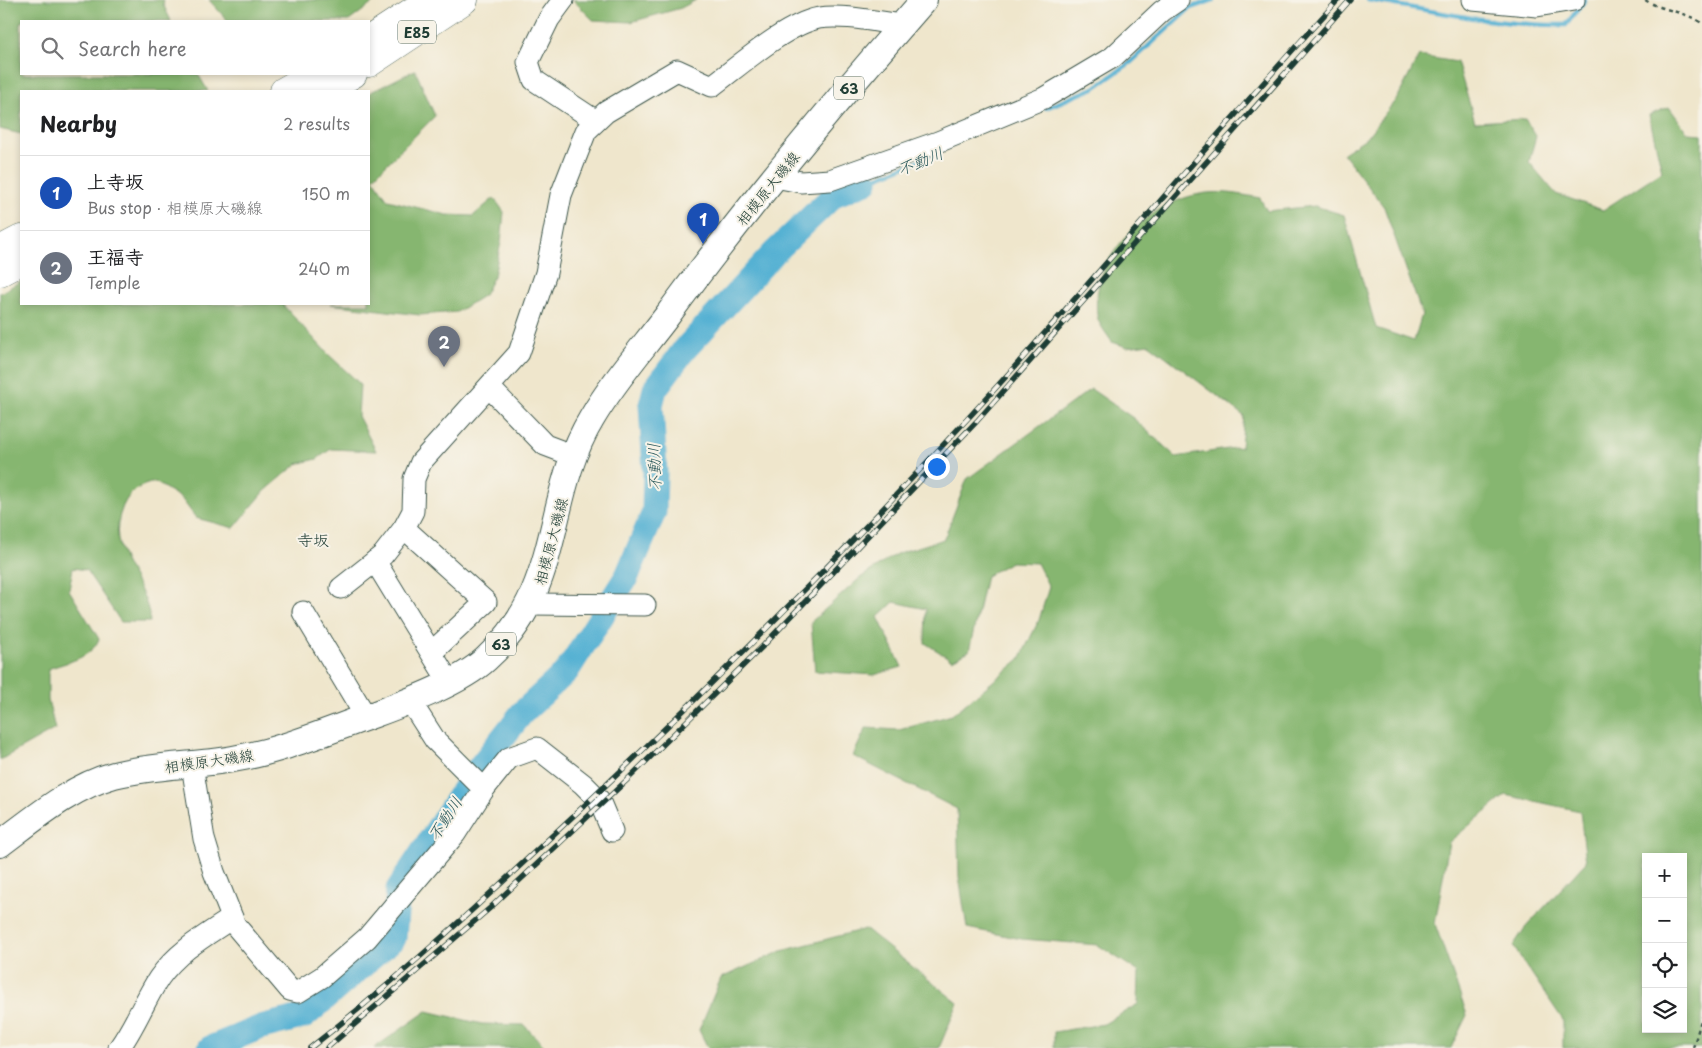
<!DOCTYPE html>
<meta charset="utf-8">
<style>
body{margin:0;font-family:"Playpen Sans","Klee One",sans-serif;background:#f6f6f6;color:#202124}
.controls{position:absolute;right:15px;bottom:15px;display:grid;overflow:hidden;border-radius:0px;box-shadow:0 2px 8px #0003}
.controls button{width:45px;height:45px;display:grid;place-items:center;padding:0;border:0;border-bottom:1px solid #e0e0e0;background:#fff;color:#202124;font:25px sans-serif}
.you{position:absolute;left:936px;top:466px;width:18px;height:18px;margin:-12px;border:4px solid #fff;border-radius:50%;background:#1a73e8;box-shadow:0 0 0 8px #1a73e833}
.badge{display:grid;place-items:center;width:32px;height:32px;border-radius:50%;background:#111827;color:#fff;font-size:16px;font-weight:700}
.pin{position:absolute;translate:-50% -41px;filter:drop-shadow(0 1px 2px #0008)}
.pin::after{content:'';position:absolute;top:26px;width:18px;height:15px;background:inherit;clip-path:polygon(0 0,100% 0,50% 100%)}
.list{margin:0;padding:0;list-style:none}
h2{display:flex;justify-content:space-between;align-items:center;height:65px;margin:0;padding:0 20px;font-size:21px}
h2 small{font-size:16px;font-weight:400;color:#757577}
.list li{display:grid;grid-template-columns:32px 1fr auto;gap:15px;align-items:center;box-sizing:border-box;height:75px;padding:0 20px;border-top:1px solid #e0e0e0}
.list b{display:block;font-size:19px;white-space:nowrap}
.list p{margin:0;font-size:16px;white-space:nowrap;color:#757577}
.list em{font-size:16px;font-style:normal;color:#757577}
.icon{flex:none;width:28px;height:28px;fill:none;stroke:currentColor;stroke-width:2;stroke-linecap:round;stroke-linejoin:round}
.map{position:relative;flex:none;width:1702px;height:1048px;overflow:hidden}
.search{position:absolute;background:#fff;box-shadow:0 2px 8px #0003;left:20px;top:20px;width:350px;height:55px;display:flex;align-items:center;gap:12px;box-sizing:border-box;padding:0 18px;border-radius:0px;color:#757577;font-size:19px}
.panel{position:absolute;background:#fff;box-shadow:0 2px 8px #0003;left:20px;top:90px;width:350px;height:215px;border-radius:0px}
.map>svg:first-child{display:block}
</style>
<div class="map">
<svg width="1702" height="1048" viewBox="0 0 1702 1048">
<rect width="100%" height="100%" fill="#f7f3e8"/>
<filter id="ink" filterUnits="userSpaceOnUse"><feTurbulence type="fractalNoise" baseFrequency=".02" numOctaves="2"/><feDisplacementMap in="SourceGraphic" scale="10" xChannelSelector="R" yChannelSelector="G"/><feConvolveMatrix kernelMatrix="1 2 1 2 8 2 1 2 1" color-interpolation-filters="sRGB"/></filter>
<filter id="wash" filterUnits="userSpaceOnUse"><feTurbulence type="fractalNoise" baseFrequency=".0096" numOctaves="4" result="noise"/><feDisplacementMap in="SourceGraphic" scale="20" xChannelSelector="R" yChannelSelector="G"/><feGaussianBlur stdDeviation="1.12" result="paint"/><feColorMatrix in="noise" values="0 0 0 0 0 0 0 0 0 0 0 0 0 0 0 0 0 1.4 0 .05"/><feComposite in="paint" operator="in"/></filter>
<g filter="url(#wash)">
<rect width="100%" height="100%" fill="#efe6cc"/>
<!-- forest -->
<g fill="#86b66f" stroke="#527a52" fill-rule="evenodd">
<polygon points="0,0 164,0 163,4 171,21 21,21 21,74 198,74 208,91 21,91 21,134 0,129"/>
<polygon points="209,0 377,0 349,21 228,21"/>
<polygon points="573,0 696,0 681,8 631,22 593,20"/>
<path d="M1419,56L1457,62L1475,122L1525,119L1536,136L1529,162L1556,194L1603,210L1662,171L1649,115L1669,107L1688,133L1702,134V759L1697,783L1702,793V1048H1563V1020L1513,946L1525,928L1586,862L1580,811L1506,795L1449,842L1435,924L1467,1015L1451,1048H1054V1032L1104,1024L1138,1004L1139,972L1098,945L1022,939L967,928L959,877L957,809L853,756L866,728L899,730L952,715L1020,659L1039,620L1049,587L1037,563L1011,562L986,576L969,651L952,660L925,643L926,609L894,602L878,617L902,667L874,675L815,671L811,622L860,578L898,553L944,539L967,479L1091,389L1133,418L1176,457L1241,447L1244,416L1149,344L1127,347L1112,342C1107,334 1098,324 1097,315C1090,256 1151,199 1207,193C1225,191 1243,195 1260,198L1267,211L1315,206L1344,215L1376,328L1414,341L1422,314L1384,207L1343,153L1366,138L1398,97ZM1646,857H1683V1029H1646Z"/>
<polygon points="415,70 435,116 373,178 388,200 447,215 473,216 494,198 504,212 501,242 494,276 484,295 457,312 420,315 330,304 369,304 369,93"/>
<path d="M21,281V304H282L328,354L360,384L358,416L376,451L331,449L317,459L297,464L265,491L234,528L196,518L181,498L155,482C140,485 130,491 123,506C102,556 147,577 150,622H121L86,570L73,568L69,590L99,639C91,659 66,662 48,669V700L55,729L0,760V293Z"/>
<polygon points="865,929 958,1003 939,1048 708,1048 699,1030 721,978 782,951"/>
<polygon points="427,1011 482,1024 524,1025 546,1048 374,1048"/>
</g>
<g fill="none" stroke-linecap="round" stroke-linejoin="round">
<!-- stream -->
<g stroke="#55b1d3" stroke-width="4.5">
<path d="M1368,0C1433,11 1499,26 1566,25L1585,0"/>
<polyline points="1046,108 1094,88 1130,63 1190,8 1213,0"/>
<polyline points="866,182 935,154"/>
</g>
<!-- river -->
<polyline stroke="#55b1d3" stroke-width="25" points="210,1048 261,1027 305,1016 394,938 398,889 471,778 522,713 567,671 627,576 654,512 655,472 651,405 655,389 684,350 773,254 834,195 866,182"/>
</g>
</g>
<g filter="url(#ink)">
<g fill="none" stroke-linecap="round" stroke-linejoin="round">
<defs>
<g id="minor">
<polyline points="563,0 549,19 528,62 534,80 596,121"/>
<polyline points="1473,0 1537,6 1574,0"/>
<polyline points="775,177 801,182 830,180 938,142 1044,98 1113,57 1162,11 1178,0"/>
<polyline points="489,387 545,445 574,456"/>
<polyline points="404,528 486,602 432,652"/>
<polyline points="375,561 449,682"/>
<path d="M341,588L383,555L404,528L413,511L414,479L421,462L519,353L546,273L561,195L586,131L606,112L677,70L712,86C739,66 786,24 819,18C843,14 878,22 903,25"/>
<polyline points="529,604 645,605"/>
<polyline points="303,612 366,717"/>
<polyline points="410,701 435,740 484,789"/>
<polyline points="192,765 204,839 214,872 235,925 290,990 298,992 322,977 367,938 455,834 484,789 509,758 537,748 583,784 599,800 612,831"/>
<path d="M119,1048C135,1026 144,1001 159,978C178,951 205,936 232,918"/>
</g>
<path id="major" d="M0,844C35,818 71,787 114,775C153,765 193,766 233,759C280,751 322,733 367,717C402,704 459,684 486,659C565,588 543,498 592,418C613,382 642,349 667,316C747,207 835,102 924,0"/>
<g id="highway">
<polyline points="369,40 430,0"/>
<polyline points="369,63 464,0"/>
<polyline points="284,91 314,74"/>
<polyline points="324,91 353,74"/>
<polyline points="0,250 21,239"/>
<polyline points="0,272 21,261"/>
</g>
</defs>
<!-- minor casing -->
<use href="#minor" stroke="#3e564b" stroke-width="23"/>
<!-- major casing -->
<use href="#major" stroke="#3e564b" stroke-width="28"/>
<!-- highway casing -->
<use href="#highway" stroke="#3e564b" stroke-width="29"/>
<!-- path -->
<g stroke="#3e564b" stroke-width="2.5" stroke-dasharray="4 4" stroke-linecap="butt">
<path d="M1645,0C1663,11 1684,11 1702,23"/>
<polyline points="1693,1048 1702,1017"/>
</g>
<!-- minor -->
<use href="#minor" stroke="#fff" stroke-width="21"/>
<!-- major -->
<use href="#major" stroke="#fff" stroke-width="26"/>
<!-- highway -->
<use href="#highway" stroke="#fff" stroke-width="28"/>
<defs>
<g id="rail">
<path d="M310,1048C395,982 475,908 554,834C698,700 837,560 971,415C1096,279 1213,136 1338,0"/>
<polyline points="327,1048 490,908 626,781 763,646 977,421 1350,0"/>
</g>
</defs>
<!-- rail casing -->
<use href="#rail" stroke="#1f3d34" stroke-width="5.5"/>
<!-- rail -->
<use href="#rail" stroke="#f7f3e8" stroke-width="4" stroke-dasharray="11" stroke-linecap="butt"/>
</g>
</g>
<g text-anchor="middle" dominant-baseline="central" stroke-width="4" stroke-linejoin="round" paint-order="stroke">
<!-- shield labels -->
<g fill="#f7f3e8" stroke="#60746a" stroke-width="1">
<rect x="398" y="20.5" width="38" height="23" rx="4"/>
<rect x="834" y="76.5" width="30" height="23" rx="4"/>
<rect x="486" y="632.5" width="30" height="23" rx="4"/>
</g>
<g font-size="14" font-weight="bold" fill="#1f3d34">
<text x="417" y="32">E85</text>
<text x="849" y="88">63</text>
<text x="501" y="644">63</text>
</g>
<!-- street labels -->
<g font-size="15" fill="#1f3d34" stroke="#f7f3e8">
<text transform="translate(767 188) rotate(-51)">相模原大磯線</text>
<text transform="translate(550 541) rotate(-75)">相模原大磯線</text>
<text transform="translate(209 760) rotate(-8)">相模原大磯線</text>
</g>
<!-- water labels -->
<g font-size="16" font-style="italic" fill="#2c5a5c" stroke="#f7f3e8">
<text transform="translate(920 160) rotate(-22)">不動川</text>
<text transform="translate(653 467) rotate(-92)">不動川</text>
<text transform="translate(444 818) rotate(-57)">不動川</text>
</g>
<!-- neighbourhood labels -->
<g font-size="16" fill="#1f3d34" stroke="#f7f3e8">
<text x="313" y="539">寺坂</text>
</g>
</g>
</svg>
<div class="controls">
<button>+</button>
<button>−</button>
<button><svg class="icon" aria-label="locate" viewBox="0 0 24 24"><circle cx="12" cy="12" r="6"/><path d="M12 2v4M12 18v4M2 12h4M18 12h4"/></svg></button>
<button><svg class="icon" aria-label="layers" viewBox="0 0 24 24"><path d="M12 4l9 5-9 5-9-5zM3 14l9 5 9-5"/></svg></button>
</div>
<div class="you"></div>
<div class="pin badge" style="left:703px;top:244px;background:#1a4fb4">1</div>
<div class="pin badge" style="left:444px;top:367px;background:#6b7280">2</div>
<div class="search"><svg class="icon" aria-label="search" viewBox="0 0 24 24"><circle cx="10" cy="10" r="6"/><path d="M15 15l6 6"/></svg>Search here</div>
<section class="panel">
<h2>Nearby<small>2 results</small></h2>
<ul class="list">
<li><span class="badge" style="background:#1a4fb4">1</span><div><b>上寺坂</b><p>Bus stop · 相模原大磯線</p></div><em>150 m</em></li>
<li><span class="badge" style="background:#6b7280">2</span><div><b>王福寺</b><p>Temple</p></div><em>240 m</em></li>
</ul>
</section>
</div>
